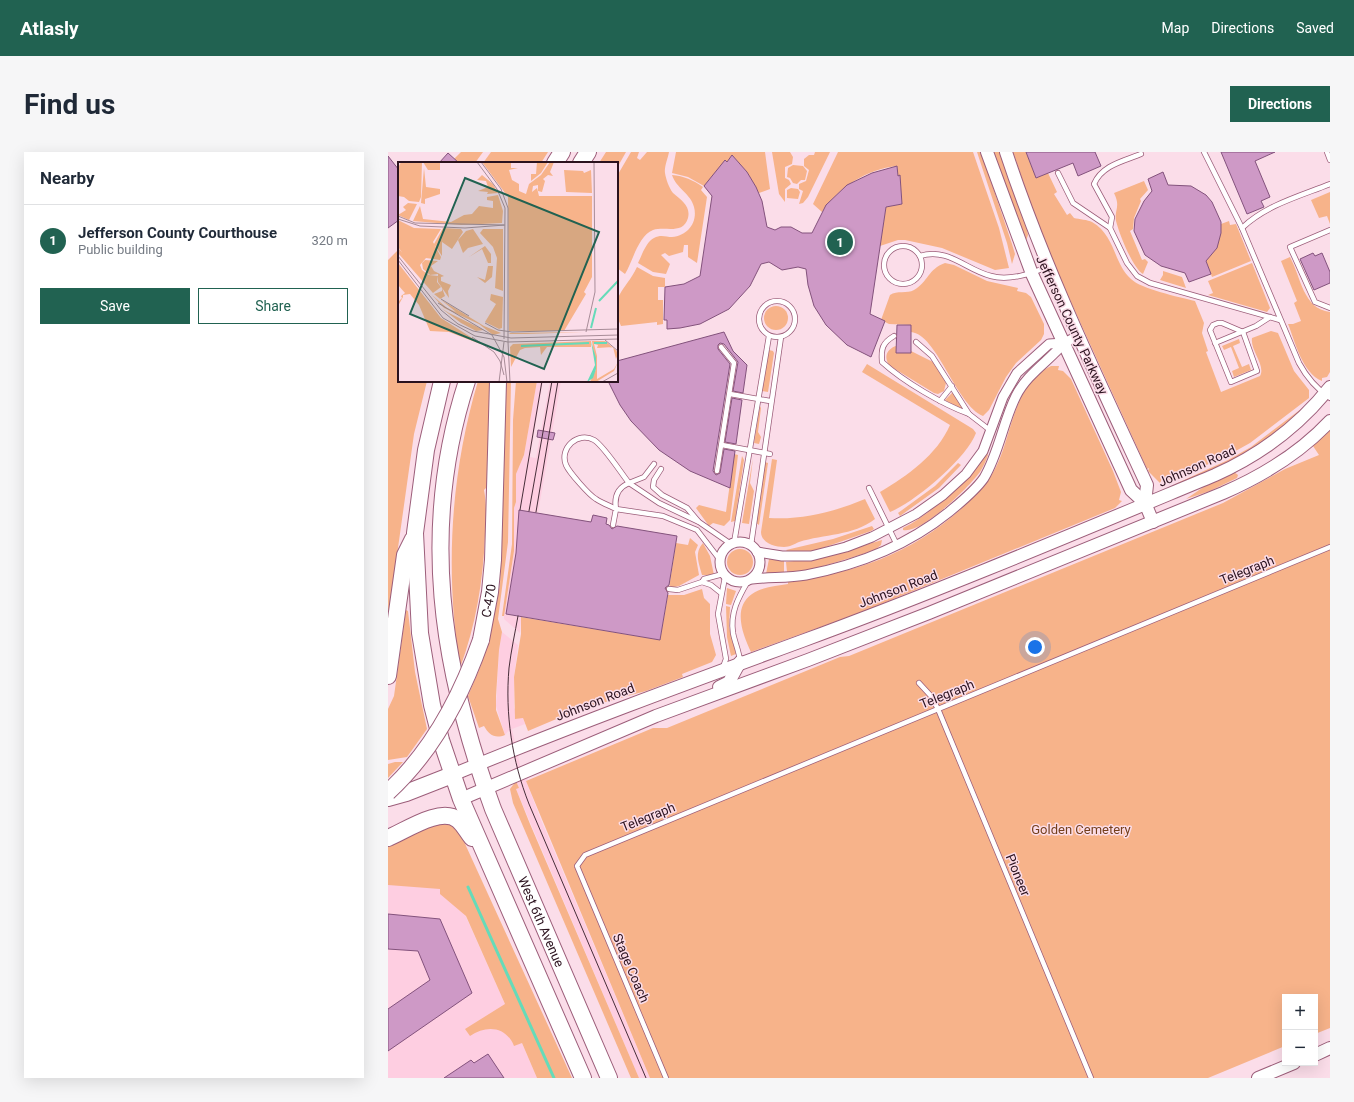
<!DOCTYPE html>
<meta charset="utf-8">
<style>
body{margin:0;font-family:Roboto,sans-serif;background:#f6f6f7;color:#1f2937}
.controls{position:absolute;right:12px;bottom:12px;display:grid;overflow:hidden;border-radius:0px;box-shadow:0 4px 16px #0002}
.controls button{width:36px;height:36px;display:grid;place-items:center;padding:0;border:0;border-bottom:1px solid #e0e1e3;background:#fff;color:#1f2937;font:20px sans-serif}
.you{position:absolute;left:647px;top:495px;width:14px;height:14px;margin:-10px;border:3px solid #fff;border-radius:50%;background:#1a73e8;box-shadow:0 0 0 6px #1a73e833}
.badge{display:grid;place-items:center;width:26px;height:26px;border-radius:50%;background:#216251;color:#fff;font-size:13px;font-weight:700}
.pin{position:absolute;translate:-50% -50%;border:2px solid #fff;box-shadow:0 1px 4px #0006}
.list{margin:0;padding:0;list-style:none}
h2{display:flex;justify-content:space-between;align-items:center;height:52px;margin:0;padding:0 16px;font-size:17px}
h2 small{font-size:13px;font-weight:400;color:#747a83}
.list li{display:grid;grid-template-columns:26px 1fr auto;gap:12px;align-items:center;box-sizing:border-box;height:72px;padding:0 16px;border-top:1px solid #e0e1e3}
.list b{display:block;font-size:15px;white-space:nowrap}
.list p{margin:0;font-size:13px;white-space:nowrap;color:#747a83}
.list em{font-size:13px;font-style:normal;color:#747a83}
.actions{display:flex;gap:8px;padding:12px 16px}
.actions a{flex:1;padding:9px 0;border:1px solid #216251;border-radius:0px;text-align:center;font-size:14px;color:#216251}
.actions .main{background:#216251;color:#fff}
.map{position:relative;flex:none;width:942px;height:926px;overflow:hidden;border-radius:0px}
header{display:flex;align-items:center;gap:24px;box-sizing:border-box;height:56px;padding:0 20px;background:#216251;color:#fff}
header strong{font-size:19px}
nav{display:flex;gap:22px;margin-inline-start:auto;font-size:14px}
.intro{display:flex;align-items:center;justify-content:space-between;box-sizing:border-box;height:96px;padding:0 24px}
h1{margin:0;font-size:28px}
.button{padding:10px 18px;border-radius:0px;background:#216251;color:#fff;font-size:14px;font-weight:700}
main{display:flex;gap:24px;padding:0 24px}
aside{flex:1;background:#fff;border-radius:0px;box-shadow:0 4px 16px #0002}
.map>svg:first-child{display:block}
</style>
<header>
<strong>Atlasly</strong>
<nav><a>Map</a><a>Directions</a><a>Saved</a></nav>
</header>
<div class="intro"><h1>Find us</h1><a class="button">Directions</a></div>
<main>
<aside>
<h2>Nearby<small></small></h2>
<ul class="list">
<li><span class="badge">1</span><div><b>Jefferson County Courthouse</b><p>Public building</p></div><em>320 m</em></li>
</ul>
<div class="actions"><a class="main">Save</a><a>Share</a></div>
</aside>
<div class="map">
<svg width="942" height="926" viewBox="0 0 942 926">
<rect width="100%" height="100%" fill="#fbdde9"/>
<!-- built -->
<g fill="#fecee1">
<polygon points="149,229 155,229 142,305 148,306 162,229 173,229 150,361 131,358 128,401 118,462 133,465 132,481 116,467 116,461 126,399 126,356 128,350 128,322 136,303"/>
<polygon points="114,480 130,493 126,525 126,556 135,566 137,572 124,577 135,626 139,625 140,627 138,629 153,668 262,926 251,926 128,637 131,636 128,629 131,628 121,578 117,583 108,554 111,498"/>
<polygon points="54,711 117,852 149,926 0,926 0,712"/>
</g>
<!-- green -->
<g fill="#f7b38a">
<polygon points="73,0 95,0 87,11 71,11 66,7"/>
<polygon points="103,0 160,0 153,11 95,11"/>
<polygon points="218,0 238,0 229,16 229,11 211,11"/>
<path d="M243,0H251L249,6L252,8L259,0H281C280,6 276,15 277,21C278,27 281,36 285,41C293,48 303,54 300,66C295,83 278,74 265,78C250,84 245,109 237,122L229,116V24Z"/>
<polygon points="288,0 377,0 382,37 371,41 359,20 344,3 339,10 337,9 316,34 300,25 284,21"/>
<polygon points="384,0 402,0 405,5 404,12 397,15 397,26 401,28 403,32 397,37 397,50 391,42"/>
<polygon points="427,0 442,0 420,45 415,51 411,52 415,39 411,37 411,32 418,29 421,18 416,14 416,7 421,3 426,3"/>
<path d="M450,0H585L611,76L621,116L607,118L554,96L517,88H510L492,94L498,55L514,52L512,24H510L509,14C479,17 451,35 434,60L425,52Z"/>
<polygon points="589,0 593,0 624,92 627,102 624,112 619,91"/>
<polygon points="605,0 613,0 639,77 640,83 638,89"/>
<path d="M625,0H638L648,26L660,21L669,40L666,42L679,63L682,61L686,66C691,67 700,68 704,70C728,84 725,111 743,127C753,137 791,145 807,149L816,171L814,181L820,199L818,200L833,240L872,224C878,213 862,199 864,186L883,179L890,181L906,219L921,238V246L862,291L835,306L783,328L774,327L772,331L760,319L761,316L759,317L656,91Z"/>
<polygon points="405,13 415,14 419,19 417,28 413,28 409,32 405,31 402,26 399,25 400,16"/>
<path d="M284,23C296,24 305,28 315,35L313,38L319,45L309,111L300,105V93H296L295,100L281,104L277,101L273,103L282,112L278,122L265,120L250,111C254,103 258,90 266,86C273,82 278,85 284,85C300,84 310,70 306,55C303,42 288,36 284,23Z"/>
<path d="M756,29L760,38L752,47L753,49L746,66L745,77L742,79L754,108L757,107L760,110L755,122C744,115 731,81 728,69C726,58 733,55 726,41Z"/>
<polygon points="403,36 410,37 412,40 410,47 399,46 399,38"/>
<polygon points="942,40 942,72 939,64 931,66 923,48"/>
<path d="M841,69L842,73L848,72L863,109L824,125L818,109C827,97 833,88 833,72Z"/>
<polygon points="11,97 11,229 39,229 26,282 0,467 0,108"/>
<path d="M902,105C913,125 915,157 942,160V220L939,225L934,226V229C914,221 907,189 900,172H905L913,169L906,151L909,149L893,109Z"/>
<path d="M557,111L566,113L599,129L630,136L629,139L638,141L643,145L656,172V182L653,188L628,211L618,225L601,258L595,264C568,253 549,182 523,180V173L501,172L493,168L502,143C509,138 519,142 526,138C540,130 540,117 557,111Z"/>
<polygon points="864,111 882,156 879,160 820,143 825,141 820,129"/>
<path d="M249,115L265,124L277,126V135H270V148H275V172L269,173V170L233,174C220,144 237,140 249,115Z"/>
<polygon points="775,119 794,125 798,136 772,128 775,123"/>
<circle cx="388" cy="166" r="12"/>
<polygon points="851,187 852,191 845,194 854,215 861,212 863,218 846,225 844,219 851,216 843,195 836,198 834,194"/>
<path d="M508,194L509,201H523V199L545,210L558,231L556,239L550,242L546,241L502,214C495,205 499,197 508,194Z"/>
<polygon points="381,198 385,199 386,201 380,240 374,239 374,237"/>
<path d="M479,212L585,277L588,281C579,306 527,350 502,360L492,340C519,324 549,303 562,273L474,220Z"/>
<path d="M663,214H671L670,218L675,219L683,227L725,319L733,340L731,348L734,349L727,356L469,462L363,500C355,483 344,456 364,442C374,435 388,434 400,432V428C465,423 524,401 573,357C586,345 600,331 608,315C624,284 625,232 663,214Z"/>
<path d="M90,229H104L100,334L96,338C99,353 98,368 97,384C95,429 88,473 72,516C57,419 62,324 90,229Z"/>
<path d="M115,229H123L120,390L110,467L114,480L111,498L108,544V558L117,583C107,587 101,583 96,574L91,576L80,544L93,513L102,484L112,433L115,357Z"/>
<polygon points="128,229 149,229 136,303 128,322 128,350 126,356 126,399 116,464 114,464 124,392 125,268"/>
<polygon points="565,240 577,258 576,259 557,248"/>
<polygon points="372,254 373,256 370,280 373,285 371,292 366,291"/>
<path d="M917,254C916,258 907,264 903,268C868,296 828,321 785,333L840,308L863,295Z"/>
<polygon points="942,275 942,876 927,882 927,845 897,845 897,894 820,926 262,926 138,629 265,576 279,576 452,505 461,504 835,351 897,317 931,303 923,291"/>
<path d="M599,301L600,303C598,309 595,315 592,320C581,335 534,382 515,378V376C549,359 575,329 599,301Z"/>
<polygon points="346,302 350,303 342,368 336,374 325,371 321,374 308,356 311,353 338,360"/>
<polygon points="354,304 356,308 347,369 343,370"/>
<polygon points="365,306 362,331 366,339 361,372 354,371"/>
<path d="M384,307L389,308L381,366C415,368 446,360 477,347L487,367C465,384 436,382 411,390C406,392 402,395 396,395C387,395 373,391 373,380Z"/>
<polygon points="377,310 380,311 371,373 368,371"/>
<polygon points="570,311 573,313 551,336 512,364 510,361 547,334"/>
<polygon points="846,320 850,323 849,326 822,339 798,347 820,332"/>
<polygon points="484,374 486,377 483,379 426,399 419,401 400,400 398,398 445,387"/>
<polygon points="302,386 310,393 307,400 311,423 291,434 281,436 288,391 300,393"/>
<polygon points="494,388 493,393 488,397 475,402 419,419 399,420 398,410 437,405"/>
<path d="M315,391L322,404L326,423H314C311,411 306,401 315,391Z"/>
<circle cx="352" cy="410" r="13"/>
<polygon points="381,407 396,409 396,421 378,422"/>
<polygon points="339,436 348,439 343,453 338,452"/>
<polygon points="314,437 316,446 322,452 322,482 328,503 324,510 294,522 295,525 258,539 192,557 140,579 135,566 127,567 126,525 133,482 133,465 272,488 280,443 296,443"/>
<polygon points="338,454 342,455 341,475 348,502 343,504 339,485"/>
<polygon points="18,458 20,459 27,520 39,577 19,605 0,608 0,557 6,544"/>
<polygon points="7,610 15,610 0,626 0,612"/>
<polygon points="128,629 131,636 128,637 142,672 251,926 243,926 125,651 122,637"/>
<path d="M47,670L64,672L73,683L184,926H149L134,891L126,894C118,874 98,873 82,884L77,877L117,852L78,764L52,742V737L0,733V694Z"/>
</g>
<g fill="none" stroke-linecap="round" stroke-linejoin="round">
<!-- stream -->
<polyline stroke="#65dbb9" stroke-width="3" points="80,735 166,926"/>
</g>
<!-- building -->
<g fill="#ce99c6" stroke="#83527c">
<polygon points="638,0 707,0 713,14 690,24 685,11 648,26"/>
<polygon points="833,0 887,0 867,9 882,45 873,49 876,55 859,62"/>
<polygon points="60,1 71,11 51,11"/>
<polygon points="344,3 359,20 368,35 374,49 379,75 387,78 393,75 403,75 414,81 424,81 438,53 459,33 484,21 509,14 510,24 512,23 514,52 498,55 482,162 497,169 483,205 459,193 438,173 426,154 420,133 418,117 410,115 394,118 381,110 373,112 362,134 341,157 312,172 292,176 279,177 279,168 276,168 277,135 296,132 312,124 324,44 316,34 337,8 339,10"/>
<polygon points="0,4 11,18 11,68 0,76"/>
<polygon points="775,20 780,33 803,34 818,43 824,50 833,70 833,81 829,96 818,109 823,122 801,130 797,121 773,114 757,103 746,79 747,67 756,49 764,39 760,27"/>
<polygon points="925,101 927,104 934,101 942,120 942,131 926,138 912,107"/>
<polygon points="509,173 523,173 523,201 508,201"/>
<polygon points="336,180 345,199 359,213 355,241 345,239 350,210 336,192 332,191 330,193 330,197 342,212 325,319 328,323 332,321 336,297 347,299 342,336 302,319 271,298 243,269 232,253 220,229 229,229 229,209"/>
<polygon points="344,246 354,248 348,292 337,290"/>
<polygon points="150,278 167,281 165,288 149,285"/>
<polygon points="131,358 203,370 205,363 219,366 218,372 221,373 224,377 229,374 289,384 281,433 277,436 280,441 272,488 118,462 128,401"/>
<polygon points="0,762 52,767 84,841 0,899 0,857 42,828 30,799 0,797"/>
<polygon points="100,902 116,926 56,926 83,908 86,911"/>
</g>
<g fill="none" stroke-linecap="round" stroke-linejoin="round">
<defs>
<g id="lane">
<path d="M816,0L854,76L911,211C918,224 929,237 942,246"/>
<polyline points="939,0 942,8"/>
<path d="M753,2C736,9 714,13 706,32L724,65L722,76L739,111L749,124L762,131L892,168"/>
<polyline points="670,21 685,51 722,76"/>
<path d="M854,76C878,53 912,44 942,32"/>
<polyline points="942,78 902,95 927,150 942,156"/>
<circle cx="515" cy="113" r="19"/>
<path d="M532,104C560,95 578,118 603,124C620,129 645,122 660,114"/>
<circle cx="389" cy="167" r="18"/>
<polygon points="830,171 834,171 855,180 869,219 843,230 822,178 825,173"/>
<path d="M506,184C494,191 493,197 494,210C516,230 554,252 581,262L544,204L528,190"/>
<polyline points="827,191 868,174 882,165"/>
<polyline points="342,242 382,249"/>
<polyline points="552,249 564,234"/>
<polyline points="581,262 603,279"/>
<polyline points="334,293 382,302"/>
<polyline points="273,317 266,328 265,335 274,343 299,356 310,369"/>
<polyline points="329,319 346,211 333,195"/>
<polyline points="481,336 509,393"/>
<path d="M225,373L228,357C222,354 214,351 208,347C201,343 181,320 178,313C171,296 190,279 206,288C216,294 233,321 241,331L256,325L266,312"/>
<polyline points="346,391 381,184"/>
<polyline points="363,393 393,185"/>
<path d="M332,408L309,378L275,364L228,357C226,345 229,336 241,331L271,351L311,370L343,392"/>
<polyline points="314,430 323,433 333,441"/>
<polyline points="281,437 290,438 314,430 316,427 335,422"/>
<path d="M352,509C351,499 347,491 345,481C342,461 350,446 360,429"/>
<polyline points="335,515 338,507 330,462 337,425"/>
<polyline points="531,531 543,544 550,557 703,926"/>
<polyline points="278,926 189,714 197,703 942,395"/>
</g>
<g id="street">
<circle cx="352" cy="410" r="20"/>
<polyline points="369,400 394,404 423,404 458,395 484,385 528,362 555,343 578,322 595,299 615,245 629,221 661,192 676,191 690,184"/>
<path d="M364,427C382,425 401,426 418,423C470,413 520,393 561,360C573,350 587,339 596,326C611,301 615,270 628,244C639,222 661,209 676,191"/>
</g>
<g id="secondary">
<polyline points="599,0 644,122 743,338 757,351 765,370"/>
<path d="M618,0C656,115 708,223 759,333L757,351"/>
<polyline points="331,535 341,530 352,510"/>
<path d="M64,623C180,575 297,532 414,489C553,438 690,380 827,323C872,303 911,274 942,235"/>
<path d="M73,647L268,564L420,508L541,461L835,341C874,324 913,300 942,269"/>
<polyline points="927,903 942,896"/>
<polyline points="870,926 906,911"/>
</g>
<g id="highway">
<polyline points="167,11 174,0"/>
<polyline points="193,11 200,0"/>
<polyline points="54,229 38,298 27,381 32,481 44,553 53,588 73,647 195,926"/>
<path id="s1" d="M79,229C31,376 53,515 105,657L221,926"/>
<path id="s2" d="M93,488L102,440L105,408L110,229"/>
<polyline points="0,524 17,403 25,387"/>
<polyline points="0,646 18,641 64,623"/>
<path d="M0,686C17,679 53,654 70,668C76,673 79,680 84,686"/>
</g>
</defs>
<!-- lane casing -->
<use href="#lane" stroke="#9c5e7a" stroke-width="6"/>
<!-- street casing -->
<use href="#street" stroke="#9c5e7a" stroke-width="11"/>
<!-- secondary casing -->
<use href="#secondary" stroke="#9c5e7a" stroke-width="14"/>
<!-- highway casing -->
<use href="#highway" stroke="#9c5e7a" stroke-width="18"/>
<!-- lane -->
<use href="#lane" stroke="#fff" stroke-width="4.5"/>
<!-- street -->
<use href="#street" stroke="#fff" stroke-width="9"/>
<!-- secondary -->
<use href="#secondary" stroke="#fff" stroke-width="12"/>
<!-- highway -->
<use href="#highway" stroke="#fff" stroke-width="16"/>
<!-- tram -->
<g stroke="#472d39" stroke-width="1">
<polyline points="132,358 154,229"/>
<polyline points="141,359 164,229"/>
<polyline points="148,360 170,229"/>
<path d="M130,464C127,481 123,499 121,516C117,562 124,609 141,652L258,926"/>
</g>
<defs>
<path id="highway-bridge" d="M0,640C45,599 73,545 93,488"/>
</defs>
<!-- highway-bridge casing -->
<use href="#highway-bridge" stroke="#9c5e7a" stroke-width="18" stroke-linecap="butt"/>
<!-- highway-bridge -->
<use href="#highway-bridge" stroke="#fff" stroke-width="16"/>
</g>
<g text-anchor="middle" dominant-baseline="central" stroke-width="3" stroke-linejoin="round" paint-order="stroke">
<!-- street labels -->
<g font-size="13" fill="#2b121e" stroke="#fbdde9">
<text transform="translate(684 173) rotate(65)">Jefferson County Parkway</text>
<text transform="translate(809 314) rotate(-24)">Johnson Road</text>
<text transform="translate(859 418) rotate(-22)">Telegraph</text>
<text transform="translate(510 437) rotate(-21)">Johnson Road</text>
<text stroke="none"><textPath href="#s2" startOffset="40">C-470</textPath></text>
<text transform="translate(559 542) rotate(-22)">Telegraph</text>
<text transform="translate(207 550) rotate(-21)">Johnson Road</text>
<text transform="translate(260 665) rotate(-22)">Telegraph</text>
<text transform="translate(630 723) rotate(68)">Pioneer</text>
<text stroke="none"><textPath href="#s1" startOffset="560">West 6th Avenue</textPath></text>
<text transform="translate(243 816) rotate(67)">Stage Coach</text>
</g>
<!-- park labels -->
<g font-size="13" fill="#743f1b" stroke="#fbdde9">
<text x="693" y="677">Golden Cemetery</text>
</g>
</g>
<!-- overview -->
<g transform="translate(10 10)">
<rect width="220" height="220" fill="#fbdde9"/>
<path d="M24,0L23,35L21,40L11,39L6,35L0,34V6L3,0ZM25,0H42V8H30ZM84,0H113V6H120L111,8L114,18L121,22V29L128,32L131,22L143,13L152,0H156L152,10L155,14L150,13L145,17L147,19L144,30L140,29V23L135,24L134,30L139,26L141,34H194V115L186,130L188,132L166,169H111L110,35ZM139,0H150L143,11L133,19V12H138ZM26,6L28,25L42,27V32L27,37V42L23,41ZM166,8L185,9L186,11L193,8L194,31L168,30ZM84,13L95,22L100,31L89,32L90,30L80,29L90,25L88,19L79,18ZM100,33L105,49L104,61L63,63L15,59L22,44L25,57L53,60L66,53L74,52L81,44L95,46V39L89,38V35ZM10,41L19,42L11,58L0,53L8,48L5,45ZM0,58L16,66L43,67L35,80L43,95L42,98L28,96L22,103L24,108L31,113L40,114L39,120L43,125L35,131L0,85ZM45,66L63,67L65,70L54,87L44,80V94L36,82ZM75,67L85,82L70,86L65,91L60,78L68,69ZM85,67H105V129L97,126L99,96L95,85L82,71ZM87,84L93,92V101H90L84,87L71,95ZM0,86L12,99L35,131L0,91ZM27,98L40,99L33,104L36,109L46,114L43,115V119L53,123L50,129L51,136L40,120V112L32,113L25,107L24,101ZM0,101L43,156L85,183L51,170L32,169L21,143L12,132L5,133V135L0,144V140L4,136L3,134L7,131L0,123ZM90,104H95L94,115L87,121L79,115L87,118ZM44,126L47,134L42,137L86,164L103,171L95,173L81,162L46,146L34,133L49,146L58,150L36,132L44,129ZM93,132L105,135L104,166L101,167L87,160L98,142L92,138ZM43,146L51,151L86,168L78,169L63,161ZM185,170L128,172H111L112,171ZM193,179V185H149L143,193L142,185L127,186L122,188L113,205L112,185L115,182ZM194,179H207L218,188L220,192L218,197L215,185L199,186L200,183L196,182L199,194V217L216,207L220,200L216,209L198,220H192L198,207Z" fill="#f7b38a"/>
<path d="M193,179L198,196V207L195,216L189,220L197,203Z" fill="#65dbb9"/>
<path fill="none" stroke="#65dbb9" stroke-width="2" d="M201,139L220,119M193,166L198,146M196,181H209M123,184L191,181"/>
<path fill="none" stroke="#a88c98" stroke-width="1" d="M79,0L99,27L107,46L106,177M83,0L103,27L110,46V180M0,54L17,61L106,63M0,57L22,64L67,66L107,63M0,94L43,148L60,162L75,169L113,176L220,173M0,98L45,156L77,174L110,180L220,177M43,137L71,154M40,141L94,173L106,195L109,220M87,161L100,168L114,170L220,167M188,170L197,130L196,0M74,175L96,190L102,199L106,213M207,178L220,189M110,180L112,220M101,220L106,180M204,220L220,211"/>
<path fill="#216251" fill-opacity="0.15" stroke="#216251" stroke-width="2" d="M67,16L201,70L146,207L12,152Z"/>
<rect width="220" height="220" fill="none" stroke="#2b121e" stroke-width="2"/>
</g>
</svg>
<div class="controls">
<button>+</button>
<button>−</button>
</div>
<div class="you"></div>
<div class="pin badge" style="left:452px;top:90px">1</div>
</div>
</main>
